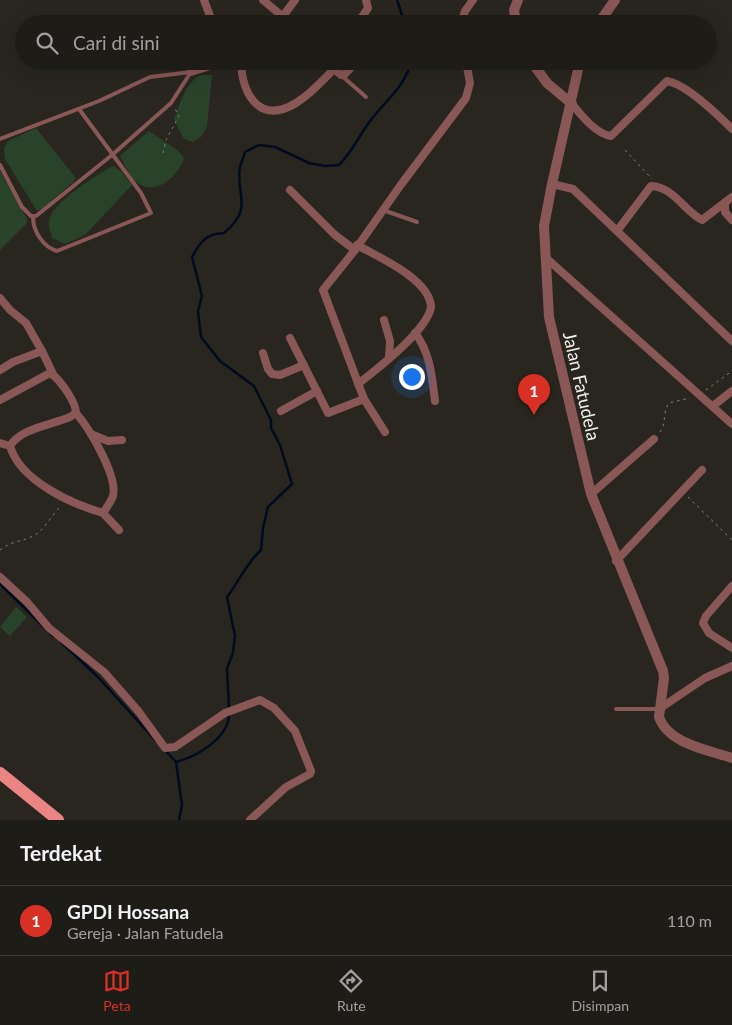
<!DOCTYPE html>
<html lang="id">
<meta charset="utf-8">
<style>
body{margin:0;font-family:Lato,sans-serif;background:#2b2923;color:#f1f3f6}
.you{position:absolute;left:411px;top:376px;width:18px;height:18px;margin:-12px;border:4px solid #fff;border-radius:50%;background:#1a73e8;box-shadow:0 0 0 8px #1a73e833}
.badge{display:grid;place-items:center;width:32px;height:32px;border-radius:50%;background:#d93025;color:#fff;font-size:16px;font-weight:700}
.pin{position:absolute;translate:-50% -41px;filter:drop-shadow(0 1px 2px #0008)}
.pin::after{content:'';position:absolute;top:26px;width:18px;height:15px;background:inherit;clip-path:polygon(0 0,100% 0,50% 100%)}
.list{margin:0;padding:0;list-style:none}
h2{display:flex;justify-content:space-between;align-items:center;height:65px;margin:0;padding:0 20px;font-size:21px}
h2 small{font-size:16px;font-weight:400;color:#a1a1a1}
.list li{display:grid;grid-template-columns:32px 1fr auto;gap:15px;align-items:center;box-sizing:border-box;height:70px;padding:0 20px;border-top:1px solid #3c3a35}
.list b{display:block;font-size:19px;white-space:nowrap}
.list p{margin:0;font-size:16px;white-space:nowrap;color:#a1a1a1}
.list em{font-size:16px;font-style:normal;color:#a1a1a1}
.icon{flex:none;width:28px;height:28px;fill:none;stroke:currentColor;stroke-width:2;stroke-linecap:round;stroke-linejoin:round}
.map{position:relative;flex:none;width:732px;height:820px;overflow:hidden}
.search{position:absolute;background:#1e1c16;box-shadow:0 5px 20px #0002;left:15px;right:15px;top:15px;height:55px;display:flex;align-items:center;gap:12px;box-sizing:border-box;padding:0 18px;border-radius:28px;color:#a1a1a1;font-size:19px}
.sheet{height:135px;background:#1e1c16}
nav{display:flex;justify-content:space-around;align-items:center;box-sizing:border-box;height:70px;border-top:1px solid #3c3a35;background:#1e1c16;font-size:14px;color:#a1a1a1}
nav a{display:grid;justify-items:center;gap:2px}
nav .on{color:#d93025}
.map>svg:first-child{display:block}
</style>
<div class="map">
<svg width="732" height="820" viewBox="0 0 732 820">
<rect width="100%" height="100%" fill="#28261e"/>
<!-- green -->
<g fill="#29432a">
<path d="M201,75H212L207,127L202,136L193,142L184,139L174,120C179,106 186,81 201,75Z"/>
<polygon points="36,128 75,177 74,181 43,208 37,211 5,159 4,148 8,141"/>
<path d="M149,131L177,150L184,158C179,175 156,197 138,183C130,178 125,165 120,156Z"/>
<path d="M113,166L121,171L132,185L85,235L65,244L52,238C50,231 47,224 51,215C57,201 98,173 113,166Z"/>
<polygon points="0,171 27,219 27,223 0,250"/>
<polygon points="16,607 27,617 10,636 0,627"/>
</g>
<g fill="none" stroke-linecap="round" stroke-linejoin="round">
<!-- stream -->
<g stroke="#000b20" stroke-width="2.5">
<polyline points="397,0 405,24"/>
<polyline points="0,584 53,636"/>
<polyline points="61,642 98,677 156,741"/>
<path d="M229,709L227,668L233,653L235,636L227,597C239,581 246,564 261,550L263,528L268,507L292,484L280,445L271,428V420L254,386L220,361L201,337L198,311L202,296L192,257C200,242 207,233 224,233C255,207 235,195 240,167C241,162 244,157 245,152L259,145L275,147L309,163L325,166L339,165C352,152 359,136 370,121C387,99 403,89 412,61"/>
<path d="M165,750L176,762C196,757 229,738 229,714"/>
<polyline points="176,762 182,805 179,820"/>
</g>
<!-- path -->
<g stroke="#83817a" stroke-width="1" stroke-dasharray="2.5 4" stroke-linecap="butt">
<polyline points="625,150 652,179"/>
<polyline points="163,153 166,140 179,116 174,107"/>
<polyline points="706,390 732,371"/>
<path d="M660,432C667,422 662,413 669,403L690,398"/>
<polyline points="688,497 732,540"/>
<path d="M0,550C13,540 23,542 35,535C46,528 52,514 61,506"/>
</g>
<!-- service -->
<g stroke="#895756" stroke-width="4">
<polyline points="342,76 366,97"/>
<polyline points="0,139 99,101 150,77 191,72"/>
<polyline points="0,165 22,207 31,216 36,216 112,155 171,103 191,72"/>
<polyline points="383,210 417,222"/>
<path d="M33,217C33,231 43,247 57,251L151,213L141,193L79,109"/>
<polyline points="616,709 659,709"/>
</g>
<!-- minor -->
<g stroke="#895756" stroke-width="8">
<polyline points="204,0 213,24"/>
<polyline points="263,0 282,16"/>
<polyline points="360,20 368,8 366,0"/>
<polyline points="277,24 295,0"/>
<polyline points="461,24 465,11 473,0"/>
<path d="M241,61C242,95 260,125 296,103C311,94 322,81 334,69L326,61"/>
<polyline points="334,69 341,75 344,75 357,61"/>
<polyline points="191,72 226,61"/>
<path d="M572,104C581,115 596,134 611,136L667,81C686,84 719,116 732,129"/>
<polyline points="552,184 573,189 732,341"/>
<polyline points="290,190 335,235 355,250"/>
<polyline points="725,203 725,212 732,220"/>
<path d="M617,231L651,186C674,187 684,211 702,220L732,197"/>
<path d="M357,245C378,257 430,279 431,307C427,331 377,369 358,384"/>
<polyline points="545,257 732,424"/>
<polyline points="0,298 10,310 26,323 42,351"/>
<polyline points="384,320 390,341 389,357"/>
<path d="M415,333C430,352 432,376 435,401"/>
<polyline points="290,338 328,413 364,399"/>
<polyline points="263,353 268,369 272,374 280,375 304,365"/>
<polyline points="0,370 13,362 42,351 53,374"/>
<path d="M0,400L50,373C60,379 76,402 76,413L70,417C52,425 21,428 10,446"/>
<polyline points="713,406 732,391"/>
<polyline points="281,411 317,391"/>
<path d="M76,413C89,428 118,476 113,496C111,502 106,508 103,513L119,530"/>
<polyline points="385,432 364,399 323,290 355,250 400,186 466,98 470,83 466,61"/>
<polyline points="91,434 108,441 122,440"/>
<polyline points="0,443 10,446"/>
<path d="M10,446C20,481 72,504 103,513"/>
<polyline points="591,494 654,439"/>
<polyline points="616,561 702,470"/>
<polyline points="0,577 27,602 49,628 104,672 139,712 165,748 175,747 225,713 260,700 274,708 295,731 311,771 310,774 286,787 250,820"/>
<polyline points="732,586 706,616 703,623 709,633 732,648"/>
<polyline points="662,707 705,678 732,666"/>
</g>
<!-- tertiary -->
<g stroke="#895756" stroke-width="10">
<polyline points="516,24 514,10 518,0"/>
<polyline points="598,24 615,0"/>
<polyline points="531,61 547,83 572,104"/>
<path d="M580,61L552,184L544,226L549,317L591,494L663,671L664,678L659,717C668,744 709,750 732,758"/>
</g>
<!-- primary -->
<polyline stroke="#eb8584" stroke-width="12" points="0,773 58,820"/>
</g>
<g text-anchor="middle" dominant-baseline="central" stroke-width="5" stroke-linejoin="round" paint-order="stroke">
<!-- street labels -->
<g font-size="18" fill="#f4f3ed" stroke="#28261e">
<text transform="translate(582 386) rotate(77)">Jalan Fatudela</text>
</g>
</g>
</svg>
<div class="you"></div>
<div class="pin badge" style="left:534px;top:415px">1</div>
<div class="search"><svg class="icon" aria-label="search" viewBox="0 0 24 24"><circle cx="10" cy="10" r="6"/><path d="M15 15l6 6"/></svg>Cari di sini</div>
</div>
<section class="sheet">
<h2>Terdekat<small></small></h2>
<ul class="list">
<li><span class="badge">1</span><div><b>GPDI Hossana</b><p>Gereja · Jalan Fatudela</p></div><em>110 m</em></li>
</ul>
</section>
<nav>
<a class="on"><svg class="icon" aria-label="map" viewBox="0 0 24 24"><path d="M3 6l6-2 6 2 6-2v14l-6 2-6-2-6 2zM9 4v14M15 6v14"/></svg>Peta</a>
<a><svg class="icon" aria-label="directions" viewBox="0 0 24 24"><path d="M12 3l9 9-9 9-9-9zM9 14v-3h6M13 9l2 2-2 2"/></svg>Rute</a>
<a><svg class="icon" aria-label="saved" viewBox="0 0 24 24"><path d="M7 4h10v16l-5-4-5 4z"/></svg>Disimpan</a>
</nav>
